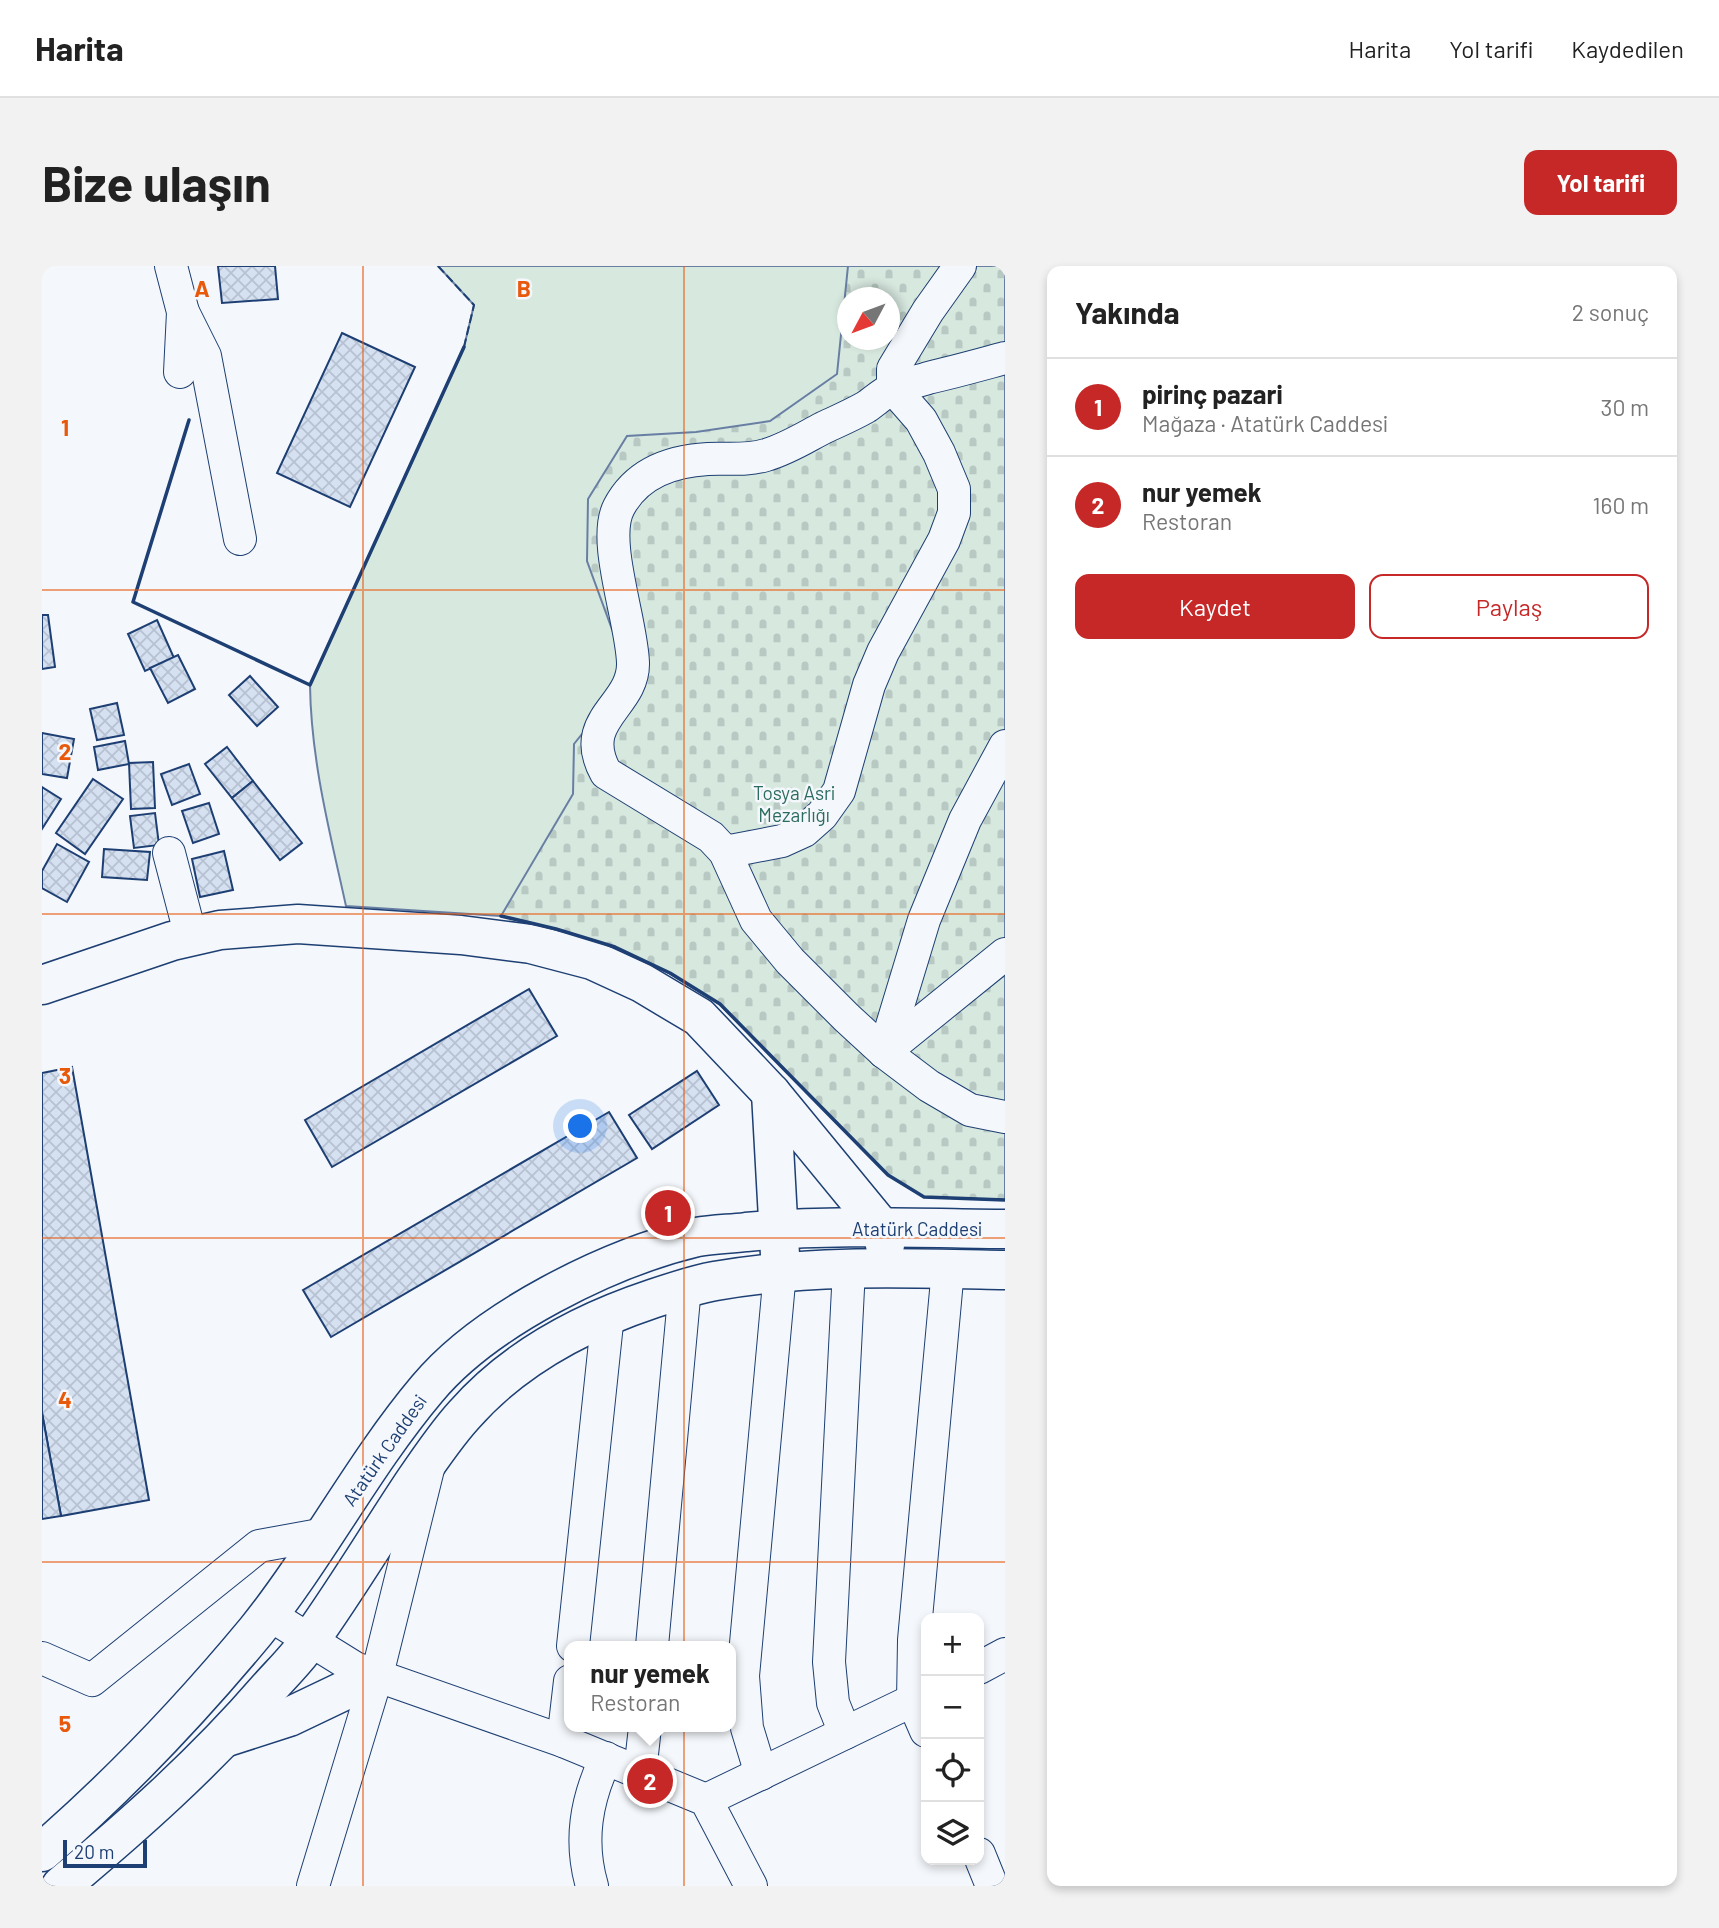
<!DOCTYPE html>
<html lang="tr">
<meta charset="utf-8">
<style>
body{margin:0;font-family:Barlow,sans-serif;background:#f2f2f2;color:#222}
.controls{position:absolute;right:21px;bottom:21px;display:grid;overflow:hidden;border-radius:14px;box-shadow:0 4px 10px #0003}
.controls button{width:63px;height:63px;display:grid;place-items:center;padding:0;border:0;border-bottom:2px solid #e0e0e0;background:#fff;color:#222;font:35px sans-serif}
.compass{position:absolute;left:795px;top:21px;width:63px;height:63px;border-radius:50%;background:#fff;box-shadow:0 4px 10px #0003;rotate:229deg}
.scale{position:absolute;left:21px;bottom:18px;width:84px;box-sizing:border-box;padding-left:7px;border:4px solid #1d3f73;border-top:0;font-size:19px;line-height:24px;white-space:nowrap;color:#1d3f73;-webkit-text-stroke:5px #f4f7fb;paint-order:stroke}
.you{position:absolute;left:539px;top:861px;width:24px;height:24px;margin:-18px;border:5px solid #fff;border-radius:50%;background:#1a73e8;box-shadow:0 0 0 10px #1a73e833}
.badge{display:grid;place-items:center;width:46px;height:46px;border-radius:50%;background:#c62828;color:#fff;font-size:23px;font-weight:700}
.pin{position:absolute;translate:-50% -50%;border:4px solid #fff;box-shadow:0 2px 7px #0006}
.popup{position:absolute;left:522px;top:1375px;width:172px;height:91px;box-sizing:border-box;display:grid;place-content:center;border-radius:14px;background:#fff;filter:drop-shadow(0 2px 5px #0005);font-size:23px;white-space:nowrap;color:#767676}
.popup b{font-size:26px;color:#222}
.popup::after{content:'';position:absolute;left:50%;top:100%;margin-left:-14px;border:14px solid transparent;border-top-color:#fff}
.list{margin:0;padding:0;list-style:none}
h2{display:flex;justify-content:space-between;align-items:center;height:91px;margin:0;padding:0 28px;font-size:30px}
h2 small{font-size:23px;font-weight:400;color:#767676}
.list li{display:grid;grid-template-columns:46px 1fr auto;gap:21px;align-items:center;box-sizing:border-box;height:98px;padding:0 28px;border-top:2px solid #e0e0e0}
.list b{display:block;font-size:26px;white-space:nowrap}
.list p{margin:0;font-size:23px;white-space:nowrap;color:#767676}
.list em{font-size:23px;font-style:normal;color:#767676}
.actions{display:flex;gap:14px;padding:21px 28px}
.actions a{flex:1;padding:16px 0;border:2px solid #c62828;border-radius:14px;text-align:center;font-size:24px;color:#c62828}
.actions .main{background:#c62828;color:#fff}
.icon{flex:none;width:38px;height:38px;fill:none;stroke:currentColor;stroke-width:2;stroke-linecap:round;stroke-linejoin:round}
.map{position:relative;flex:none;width:963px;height:1620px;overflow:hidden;border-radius:14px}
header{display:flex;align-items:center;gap:42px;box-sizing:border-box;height:98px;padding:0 35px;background:#fff;border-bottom:2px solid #e0e0e0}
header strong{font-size:33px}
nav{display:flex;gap:38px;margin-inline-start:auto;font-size:24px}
.intro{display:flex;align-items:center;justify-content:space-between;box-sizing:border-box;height:168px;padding:0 42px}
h1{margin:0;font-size:49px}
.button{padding:18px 32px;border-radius:14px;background:#c62828;color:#fff;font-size:24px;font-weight:700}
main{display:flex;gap:42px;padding:0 42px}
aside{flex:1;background:#fff;border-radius:14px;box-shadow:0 4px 10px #0003}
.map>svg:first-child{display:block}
</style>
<header>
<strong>Harita</strong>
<nav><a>Harita</a><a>Yol tarifi</a><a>Kaydedilen</a></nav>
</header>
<div class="intro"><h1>Bize ulaşın</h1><a class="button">Yol tarifi</a></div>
<main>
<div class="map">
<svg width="963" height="1620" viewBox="0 0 963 1620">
<defs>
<pattern id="cemetery-stones" width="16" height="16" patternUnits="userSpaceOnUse" patternTransform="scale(1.75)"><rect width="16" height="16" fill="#d7e8df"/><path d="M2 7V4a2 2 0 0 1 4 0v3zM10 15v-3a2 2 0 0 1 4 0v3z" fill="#b8c8c3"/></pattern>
<pattern id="building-cross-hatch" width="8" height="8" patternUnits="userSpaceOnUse" patternTransform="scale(1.75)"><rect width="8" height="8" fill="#d5e0f0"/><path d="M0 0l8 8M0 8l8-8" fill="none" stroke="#b6c1d1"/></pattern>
</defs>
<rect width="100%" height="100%" fill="#f4f7fb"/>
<!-- grass -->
<path fill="#d7e8df" stroke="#687fa3" stroke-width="2" fill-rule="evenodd" d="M396,0H963V934L882,931L846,909L678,738L627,707L573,682L514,663L459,650L304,640C288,567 269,495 268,419L422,81L432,39ZM806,32H848V74H806Z"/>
<!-- cemetery -->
<path fill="url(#cemetery-stones)" stroke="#687fa3" stroke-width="2" fill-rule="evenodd" d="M806,0H963V934L882,931L846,909L678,738L627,707L573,682L514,663L459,650L531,528L532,478L575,424L579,388L545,295L546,233L585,170L654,166L728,155L795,108ZM806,32H848V74H806Z"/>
<!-- building -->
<g fill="url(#building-cross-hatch)" stroke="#1d3f73" stroke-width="2">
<polygon points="176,0 233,0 236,33 180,37"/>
<polygon points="300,67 373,101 308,241 235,207"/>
<polygon points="0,349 6,349 13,401 0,403"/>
<polygon points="115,354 132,392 103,405 86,368"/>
<polygon points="136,389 153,423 126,437 108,402"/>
<polygon points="208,410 236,441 215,460 187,429"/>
<polygon points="75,437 82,469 55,474 48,443"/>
<polygon points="0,467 32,473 25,512 0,508"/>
<polygon points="83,475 87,498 56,504 52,481"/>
<polygon points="185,481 211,515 190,532 163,498"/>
<polygon points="111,496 113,542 89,543 87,497"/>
<polygon points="147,498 158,528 130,539 119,508"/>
<polygon points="51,513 81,533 43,588 14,567"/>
<polygon points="211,515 260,577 238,594 190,532"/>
<polygon points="0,521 19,533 0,563"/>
<polygon points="167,537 177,568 151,577 140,545"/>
<polygon points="113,547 117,579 92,582 88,550"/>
<polygon points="15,578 47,596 25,636 0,622 0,605"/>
<polygon points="62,583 108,586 105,614 60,611"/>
<polygon points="182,585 191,624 158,631 150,593"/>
<polygon points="487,723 515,770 290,901 263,854"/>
<polygon points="30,801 107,1234 19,1250 0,1147 0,807"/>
<polygon points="655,805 677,839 610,883 587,849"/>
<polygon points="567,846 595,892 289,1071 261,1024"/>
<polygon points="0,1147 19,1250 0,1253"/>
</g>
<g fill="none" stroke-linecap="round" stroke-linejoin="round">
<defs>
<g id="minor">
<polyline points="129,0 141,46 138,106"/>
<polyline points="141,46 163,90 198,273"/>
<path d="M963,92C937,99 912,106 886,112C875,116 861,117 850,123C841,127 833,135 824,141C810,149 796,155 781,162C762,172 745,183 724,189C704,195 686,192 666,193C629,195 595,207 577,241C559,274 590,355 591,397C592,441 534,453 564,507L669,571L683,586L714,654L748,695L805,752L842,786L887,820L928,844L963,851"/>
<polyline points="683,586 740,575 762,565 780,549 797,525 827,419 841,386 902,274 912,247 912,223 897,187 879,154 851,122 851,103 886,45 918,0"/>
<polyline points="127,587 149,671"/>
<polyline points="842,786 882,654 923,554 963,480"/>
<polyline points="842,786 963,688"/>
<polyline points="226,1348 313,1402 521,1475 664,1534 709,1620"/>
<polyline points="531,1380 566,1048"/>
<polyline points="610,1380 643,1021"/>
<polyline points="0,1392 50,1414 217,1280 283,1268"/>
<polyline points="937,1402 963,1388"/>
<polyline points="884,1465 871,1435 872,1374 906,1003"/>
<polyline points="803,1467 791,1437 787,1396 807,1003"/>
<polyline points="521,1475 528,1415"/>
<polyline points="598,1506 603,1461"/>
<polyline points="719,1508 705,1462 701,1410 738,1006"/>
<polyline points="664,1534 884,1428"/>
<polyline points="937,1588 950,1620"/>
<polyline points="271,1620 335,1409 386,1203"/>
<path d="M550,1620C537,1575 544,1534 564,1492"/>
</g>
<g id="major">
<polyline points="0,719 130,675 178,664 256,658 419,669 489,678 550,694 600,717 657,751 729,827 839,961 843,979"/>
<polyline points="729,827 738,989"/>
<polyline points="185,1471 247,1451 335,1409"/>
<path d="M0,1586C75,1521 151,1441 214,1365C276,1288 321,1199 385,1123C443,1053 567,992 655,971C671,968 688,968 704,966C790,958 877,962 963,963"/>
<path d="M19,1620C92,1559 163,1496 225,1424C239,1408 256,1392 268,1374C303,1325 335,1272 368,1222C385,1197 402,1171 422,1149C472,1092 538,1057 610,1033C631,1026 651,1019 673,1015C769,998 867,1002 963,1004"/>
</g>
</defs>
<!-- minor casing -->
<use href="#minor" stroke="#1d3f73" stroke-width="34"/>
<!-- major casing -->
<use href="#major" stroke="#1d3f73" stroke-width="41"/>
<!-- minor -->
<use href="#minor" stroke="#f4f7fb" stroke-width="32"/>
<!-- major -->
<use href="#major" stroke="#f4f7fb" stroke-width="38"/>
<!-- fence -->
<polyline stroke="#1d3f73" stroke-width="2" stroke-dasharray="9 3.5" stroke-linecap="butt" points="396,0 432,39 422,81"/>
<!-- wall -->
<g stroke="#1d3f73" stroke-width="3.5">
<polyline points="147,154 91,336 268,419 422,81"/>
<polyline points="459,650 514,663 573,681 628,707 678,738 846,909 882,931 963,934"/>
</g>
</g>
<!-- grid -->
<path fill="none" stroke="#e8590c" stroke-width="2" stroke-opacity="0.55" d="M321,0V1620M642,0V1620M0,324H963M0,648H963M0,972H963M0,1296H963"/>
<g text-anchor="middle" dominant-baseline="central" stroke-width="5" stroke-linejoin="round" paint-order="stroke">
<!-- park labels -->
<g font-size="19" fill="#2c6c60" stroke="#f4f7fb">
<text x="752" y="526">Tosya Asri<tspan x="752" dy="22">Mezarlığı</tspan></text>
</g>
<!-- street labels -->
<g font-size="19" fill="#1d3f73" stroke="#f4f7fb">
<text x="875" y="962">Atatürk Caddesi</text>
<text transform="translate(342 1184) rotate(-55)">Atatürk Caddesi</text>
</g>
</g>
<g font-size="23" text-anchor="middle" font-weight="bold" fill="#e8590c" stroke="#f4f7fb" stroke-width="5" stroke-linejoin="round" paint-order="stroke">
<text x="160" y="31">A</text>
<text x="482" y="31">B</text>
<text x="23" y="170">1</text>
<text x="23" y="494">2</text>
<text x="23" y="818">3</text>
<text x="23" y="1142">4</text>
<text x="23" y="1466">5</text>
</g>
</svg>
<div class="controls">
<button>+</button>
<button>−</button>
<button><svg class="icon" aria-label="locate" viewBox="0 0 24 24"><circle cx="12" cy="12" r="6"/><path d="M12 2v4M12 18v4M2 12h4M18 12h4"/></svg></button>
<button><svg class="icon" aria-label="layers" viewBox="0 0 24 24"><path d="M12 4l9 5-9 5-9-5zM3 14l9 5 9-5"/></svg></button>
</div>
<svg class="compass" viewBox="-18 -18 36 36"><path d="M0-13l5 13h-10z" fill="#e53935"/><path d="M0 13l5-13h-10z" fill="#767676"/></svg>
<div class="scale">20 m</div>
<div class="you"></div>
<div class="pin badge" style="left:626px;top:947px">1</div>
<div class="pin badge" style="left:608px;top:1515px">2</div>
<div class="popup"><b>nur yemek</b>Restoran</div>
</div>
<aside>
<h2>Yakında<small>2 sonuç</small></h2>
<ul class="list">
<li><span class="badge">1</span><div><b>pirinç pazari</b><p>Mağaza · Atatürk Caddesi</p></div><em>30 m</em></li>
<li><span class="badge">2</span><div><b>nur yemek</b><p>Restoran</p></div><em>160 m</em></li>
</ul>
<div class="actions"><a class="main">Kaydet</a><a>Paylaş</a></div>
</aside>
</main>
